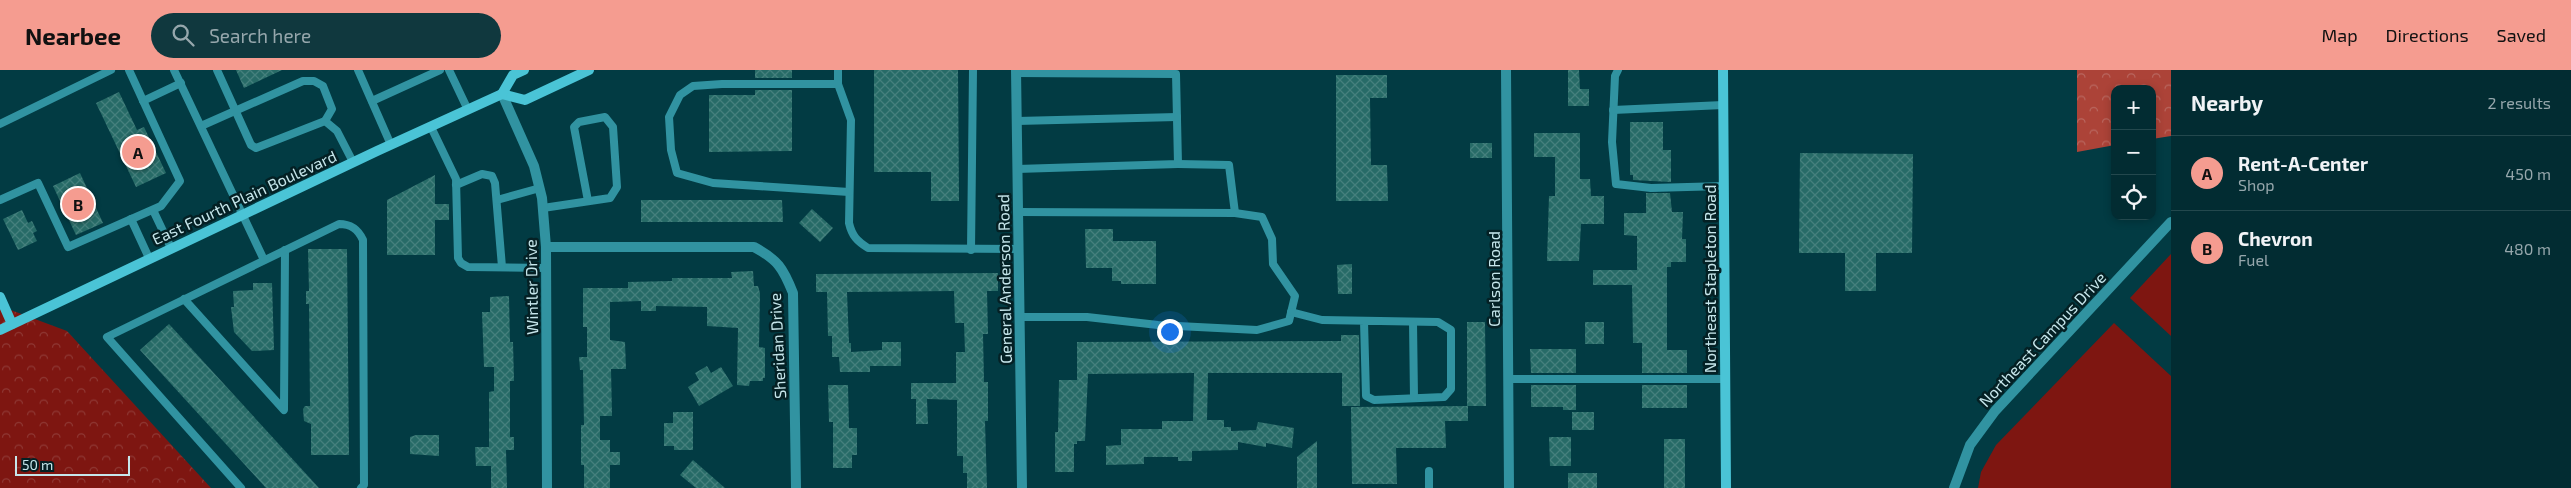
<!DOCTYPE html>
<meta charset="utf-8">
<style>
body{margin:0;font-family:"Exo 2",sans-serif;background:#10383e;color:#f1f3f6}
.controls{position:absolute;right:15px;top:15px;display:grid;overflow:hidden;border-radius:10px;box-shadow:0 2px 8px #0003}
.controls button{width:45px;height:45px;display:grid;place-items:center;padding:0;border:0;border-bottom:1px solid #23484d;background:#022c32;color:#f1f3f6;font:25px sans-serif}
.scale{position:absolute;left:15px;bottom:12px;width:115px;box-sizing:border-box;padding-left:5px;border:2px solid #c6e6eb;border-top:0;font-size:14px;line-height:18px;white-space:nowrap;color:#c6e6eb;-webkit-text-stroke:4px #042024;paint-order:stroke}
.you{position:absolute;left:1169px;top:261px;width:18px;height:18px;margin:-12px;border:4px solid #fff;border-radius:50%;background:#1a73e8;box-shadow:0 0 0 8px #1a73e833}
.badge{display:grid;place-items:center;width:32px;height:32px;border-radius:50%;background:#f59c90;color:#111;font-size:16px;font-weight:700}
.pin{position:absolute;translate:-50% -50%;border:2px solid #fff;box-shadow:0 1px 5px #0006}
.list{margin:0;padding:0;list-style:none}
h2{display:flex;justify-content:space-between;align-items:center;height:65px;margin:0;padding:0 20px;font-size:21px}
h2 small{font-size:16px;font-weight:400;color:#96a7ac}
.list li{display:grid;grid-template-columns:32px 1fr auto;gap:15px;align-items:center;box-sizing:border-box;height:75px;padding:0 20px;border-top:1px solid #23484d}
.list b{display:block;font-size:19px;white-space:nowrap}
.list p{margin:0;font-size:16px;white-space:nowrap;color:#96a7ac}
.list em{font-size:16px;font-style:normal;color:#96a7ac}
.icon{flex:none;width:28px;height:28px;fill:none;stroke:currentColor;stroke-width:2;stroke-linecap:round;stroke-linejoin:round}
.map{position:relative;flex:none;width:2171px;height:418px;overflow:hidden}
header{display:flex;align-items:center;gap:30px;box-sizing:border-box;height:70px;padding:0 25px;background:#f59c90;color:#111}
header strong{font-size:24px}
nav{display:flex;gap:28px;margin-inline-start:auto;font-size:18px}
.search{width:350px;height:45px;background:#10383e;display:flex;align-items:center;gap:12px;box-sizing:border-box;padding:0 18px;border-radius:28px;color:#96a7ac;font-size:19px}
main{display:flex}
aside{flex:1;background:#022c32}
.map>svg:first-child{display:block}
</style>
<header>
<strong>Nearbee</strong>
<div class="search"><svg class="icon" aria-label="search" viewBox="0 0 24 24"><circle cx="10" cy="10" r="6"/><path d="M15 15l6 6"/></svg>Search here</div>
<nav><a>Map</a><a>Directions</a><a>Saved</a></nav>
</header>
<main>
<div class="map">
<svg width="2171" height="418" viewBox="0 0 2171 418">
<defs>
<pattern id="forest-crowns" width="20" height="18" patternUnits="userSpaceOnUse" patternTransform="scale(1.25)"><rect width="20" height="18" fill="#ac4338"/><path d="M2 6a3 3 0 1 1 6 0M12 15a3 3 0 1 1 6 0" fill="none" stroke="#b9675f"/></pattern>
<pattern id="park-crowns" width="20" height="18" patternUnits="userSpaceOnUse" patternTransform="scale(1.25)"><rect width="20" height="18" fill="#7e1611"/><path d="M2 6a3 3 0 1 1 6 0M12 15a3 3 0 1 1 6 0" fill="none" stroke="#8f3834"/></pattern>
<pattern id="building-cross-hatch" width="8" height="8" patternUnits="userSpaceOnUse" patternTransform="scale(1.25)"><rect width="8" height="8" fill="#276b67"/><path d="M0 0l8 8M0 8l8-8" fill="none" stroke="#45807d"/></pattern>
</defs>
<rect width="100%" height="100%" fill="#023b43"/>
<!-- grass -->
<g fill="#7e1611">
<polygon points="2171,184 2171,266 2130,228"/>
<polygon points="2114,253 2171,306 2171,418 1978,418 1981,402 1996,375"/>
</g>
<!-- forest -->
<polygon fill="url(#forest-crowns)" points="2077,0 2171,0 2171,66 2152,69 2152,19 2115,19 2115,75 2077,82"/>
<!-- park -->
<polygon fill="url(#park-crowns)" points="0,236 67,261 211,418 0,418"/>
<!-- building -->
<g fill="url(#building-cross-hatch)">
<polygon points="236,0 282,0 244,18"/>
<rect x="755" y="0" width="37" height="8"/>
<polygon points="874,0 958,0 959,131 931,131 931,102 874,102"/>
<polygon points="1568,0 1579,0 1580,19 1589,19 1589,36 1568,36"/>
<polygon points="1336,5 1387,5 1387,28 1370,28 1371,95 1387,95 1388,131 1336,131"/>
<polygon points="755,20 792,20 792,81 709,82 709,25 755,25"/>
<polygon points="119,22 137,60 144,57 166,103 136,117 96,33"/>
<polygon points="1630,52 1663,52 1663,80 1671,80 1671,112 1633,110 1633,105 1630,105"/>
<polygon points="1534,63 1580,63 1580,109 1590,109 1591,126 1604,126 1604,154 1581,154 1579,191 1547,191 1549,126 1555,126 1555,87 1534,87"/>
<rect x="1470" y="73" width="22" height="15"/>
<polygon points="1800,83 1913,84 1912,183 1876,183 1876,221 1845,221 1845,183 1799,183"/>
<polygon points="80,103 103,153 76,165 53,116"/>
<polygon points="435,105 435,134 449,134 449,150 435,150 435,185 387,185 387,130"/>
<polygon points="1646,123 1670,123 1672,142 1683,142 1682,169 1686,169 1686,192 1671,192 1671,197 1667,197 1667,280 1687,280 1687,303 1642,303 1642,273 1633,273 1632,215 1593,215 1593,200 1637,200 1637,166 1624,165 1624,143 1646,143"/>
<polygon points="641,130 782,130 783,152 641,152"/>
<polygon points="812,139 833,158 820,172 799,153"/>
<polygon points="22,140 28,153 32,151 37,161 33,163 37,171 18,180 3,149"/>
<polygon points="1085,159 1113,159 1113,171 1156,171 1156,214 1121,214 1121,211 1112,211 1112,198 1086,198"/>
<polygon points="308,179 347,179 349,385 311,385 311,354 304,351 303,339 305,336 310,336 309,234 306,234 306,221 309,221"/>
<polygon points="1352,194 1352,224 1338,224 1337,195"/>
<polygon points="753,201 754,216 758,216 760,223 759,277 765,278 765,308 763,308 763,311 750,311 749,316 737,315 738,258 707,256 707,237 656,236 656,241 641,241 641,231 610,232 610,270 625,272 626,299 611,299 612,346 600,346 600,370 610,370 610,382 620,382 620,395 610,395 610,418 584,418 584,395 581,395 581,355 584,355 583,300 580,300 579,287 587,287 587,257 583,257 583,218 628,218 628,212 672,211 672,208 732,208 731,202"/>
<polygon points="998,203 998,221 987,221 988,264 983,264 984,312 988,312 988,351 985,351 987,418 967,418 967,403 963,403 963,386 957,386 957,330 927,329 928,354 916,354 916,329 911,329 911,313 956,313 956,282 965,282 964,253 955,253 954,221 847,222 849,273 851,273 851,282 882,280 882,272 901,272 901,296 870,296 870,302 840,302 839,287 832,287 832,266 828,266 827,222 816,222 816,204"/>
<polygon points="253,213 272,213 274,280 252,281 234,262 231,237 234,237 233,221 253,220"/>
<polygon points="509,226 510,272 513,272 514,311 510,311 510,367 514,367 514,380 506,380 507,418 491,418 491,396 476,396 475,377 489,377 489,322 494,321 494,297 484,297 482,242 490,242 490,227"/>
<polygon points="1467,252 1485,252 1486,336 1467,336"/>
<rect x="1585" y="252" width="19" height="22"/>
<polygon points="169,254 319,418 266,418 140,280"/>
<polygon points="1341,265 1359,265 1360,336 1342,336 1342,303 1208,303 1207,350 1224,350 1224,357 1231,357 1231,361 1256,360 1258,352 1294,358 1292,378 1266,373 1266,377 1238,372 1238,380 1192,381 1192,391 1178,391 1178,387 1144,387 1144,394 1106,395 1106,376 1121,375 1121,359 1162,359 1162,351 1193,351 1194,303 1088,304 1085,371 1077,371 1077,374 1074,374 1074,402 1055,402 1055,362 1058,362 1059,310 1077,310 1077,272 1341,271"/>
<polygon points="1530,279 1576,279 1576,303 1531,303"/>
<polygon points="707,296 711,303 721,297 733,316 699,336 688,317 699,310 695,303"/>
<polygon points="828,315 848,315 849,358 857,358 857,385 852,385 852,398 833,398 833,352 829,352"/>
<polygon points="1531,315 1576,315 1576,340 1563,340 1563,337 1531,337"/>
<rect x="1642" y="315" width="45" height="23"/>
<polygon points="1468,336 1468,351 1445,351 1446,378 1396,378 1397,414 1352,414 1351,337"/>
<polygon points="673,342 693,342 693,380 674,380 674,376 664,376 664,353 673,353"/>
<rect x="1572" y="342" width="22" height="18"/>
<polygon points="416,365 439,365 439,386 410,384 410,367"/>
<polygon points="1549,367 1571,367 1571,396 1550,396"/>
<rect x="1664" y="369" width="21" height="49"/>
<polygon points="1317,371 1317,418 1297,418 1297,387"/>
<polygon points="693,390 725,418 696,418 680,405"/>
<rect x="1568" y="403" width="29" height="15"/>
</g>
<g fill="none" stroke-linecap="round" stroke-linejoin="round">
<!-- lane -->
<g stroke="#3193a1" stroke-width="8">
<polyline points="174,0 264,190"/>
<polyline points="217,0 251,75 256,78 325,51 337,61 353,92"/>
<polyline points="358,0 391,75"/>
<polyline points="449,0 468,40"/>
<path d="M838,0V14L851,50L849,153C852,166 857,171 868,178L1018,179"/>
<polyline points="1618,0 1615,6 1612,72 1616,114 1651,118 1724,116"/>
<polyline points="1016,3 1176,4 1178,94 1017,99"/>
<polyline points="838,14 722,14 693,16 680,25 669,47 671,80 677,103 713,113 849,122"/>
<polyline points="143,31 181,13"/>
<polyline points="372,31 440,0"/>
<polyline points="1613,40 1723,35"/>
<polyline points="1017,51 1177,47"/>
<polyline points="0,54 111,0"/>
<polyline points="201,56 303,11 314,11 323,16 332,39 325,51"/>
<polyline points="431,57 456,109 458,188 461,193 468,197 546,198"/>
<polyline points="1178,94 1229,95 1235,143"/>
<polyline points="456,115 482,104 492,106 495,113 502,197"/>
<polyline points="0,130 38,113 68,177 161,136 180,111 129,0"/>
<polyline points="497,130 540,118"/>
<polyline points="543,138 610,128 617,117 613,57 605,47 579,52 574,57 588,131"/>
<polyline points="153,140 171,178"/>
<polyline points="1018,142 1235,143 1262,147 1272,169 1273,194 1295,226 1289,251 1257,260 1158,255 1087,247 1019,247"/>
<polyline points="131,149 149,188"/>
<polyline points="971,180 973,0"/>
<polyline points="184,229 284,340 285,180"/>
<polyline points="1291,242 1322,250 1438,252 1451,260 1451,319 1444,327 1374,330 1366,326 1364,251"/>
<polyline points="1413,252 1414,328"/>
<polyline points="1508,309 1725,309"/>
<polyline points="1429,401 1429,418"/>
<path d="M241,418L107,267L339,154C351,154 358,159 363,170L364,415L361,418"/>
</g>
<!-- street -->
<g stroke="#3193a1" stroke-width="10">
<polyline points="1016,0 1022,418"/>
<polyline points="1506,0 1509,418"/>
<polyline points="502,24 534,96 542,128 546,177 547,418"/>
<path d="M546,177H754C778,190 783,198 793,223L796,418"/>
<polyline points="1954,418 1970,375 1995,341 2171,152"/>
</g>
<!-- secondary -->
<g stroke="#4ac4d6" stroke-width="10">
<polyline points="1723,0 1726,418"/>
<polyline points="502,24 525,30 589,0"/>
<polyline points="0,227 12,254"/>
<polyline points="0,260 377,81 502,24 513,5 524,0"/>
</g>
</g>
<g text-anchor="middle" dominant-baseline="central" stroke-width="5" stroke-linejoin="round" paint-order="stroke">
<!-- street labels -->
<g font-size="16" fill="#c6e6eb" stroke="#042024">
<text transform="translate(244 127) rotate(-25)">East Fourth Plain Boulevard</text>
<text transform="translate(1004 209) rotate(-91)">General Anderson Road</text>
<text transform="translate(1493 209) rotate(-90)">Carlson Road</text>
<text transform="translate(1709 209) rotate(-90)">Northeast Stapleton Road</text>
<text transform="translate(531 217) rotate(-91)">Wintler Drive</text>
<text transform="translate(2042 269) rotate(-47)">Northeast Campus Drive</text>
<text transform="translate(777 276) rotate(-93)">Sheridan Drive</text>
</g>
</g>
</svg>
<div class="controls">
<button>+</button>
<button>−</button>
<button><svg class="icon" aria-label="locate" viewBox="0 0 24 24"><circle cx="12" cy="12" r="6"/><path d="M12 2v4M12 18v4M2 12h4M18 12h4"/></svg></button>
</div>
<div class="scale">50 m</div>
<div class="you"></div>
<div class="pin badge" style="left:138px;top:82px">A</div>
<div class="pin badge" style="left:78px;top:134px">B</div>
</div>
<aside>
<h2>Nearby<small>2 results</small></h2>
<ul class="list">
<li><span class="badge">A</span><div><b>Rent-A-Center</b><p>Shop</p></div><em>450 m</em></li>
<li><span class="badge">B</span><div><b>Chevron</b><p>Fuel</p></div><em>480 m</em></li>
</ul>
</aside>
</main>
